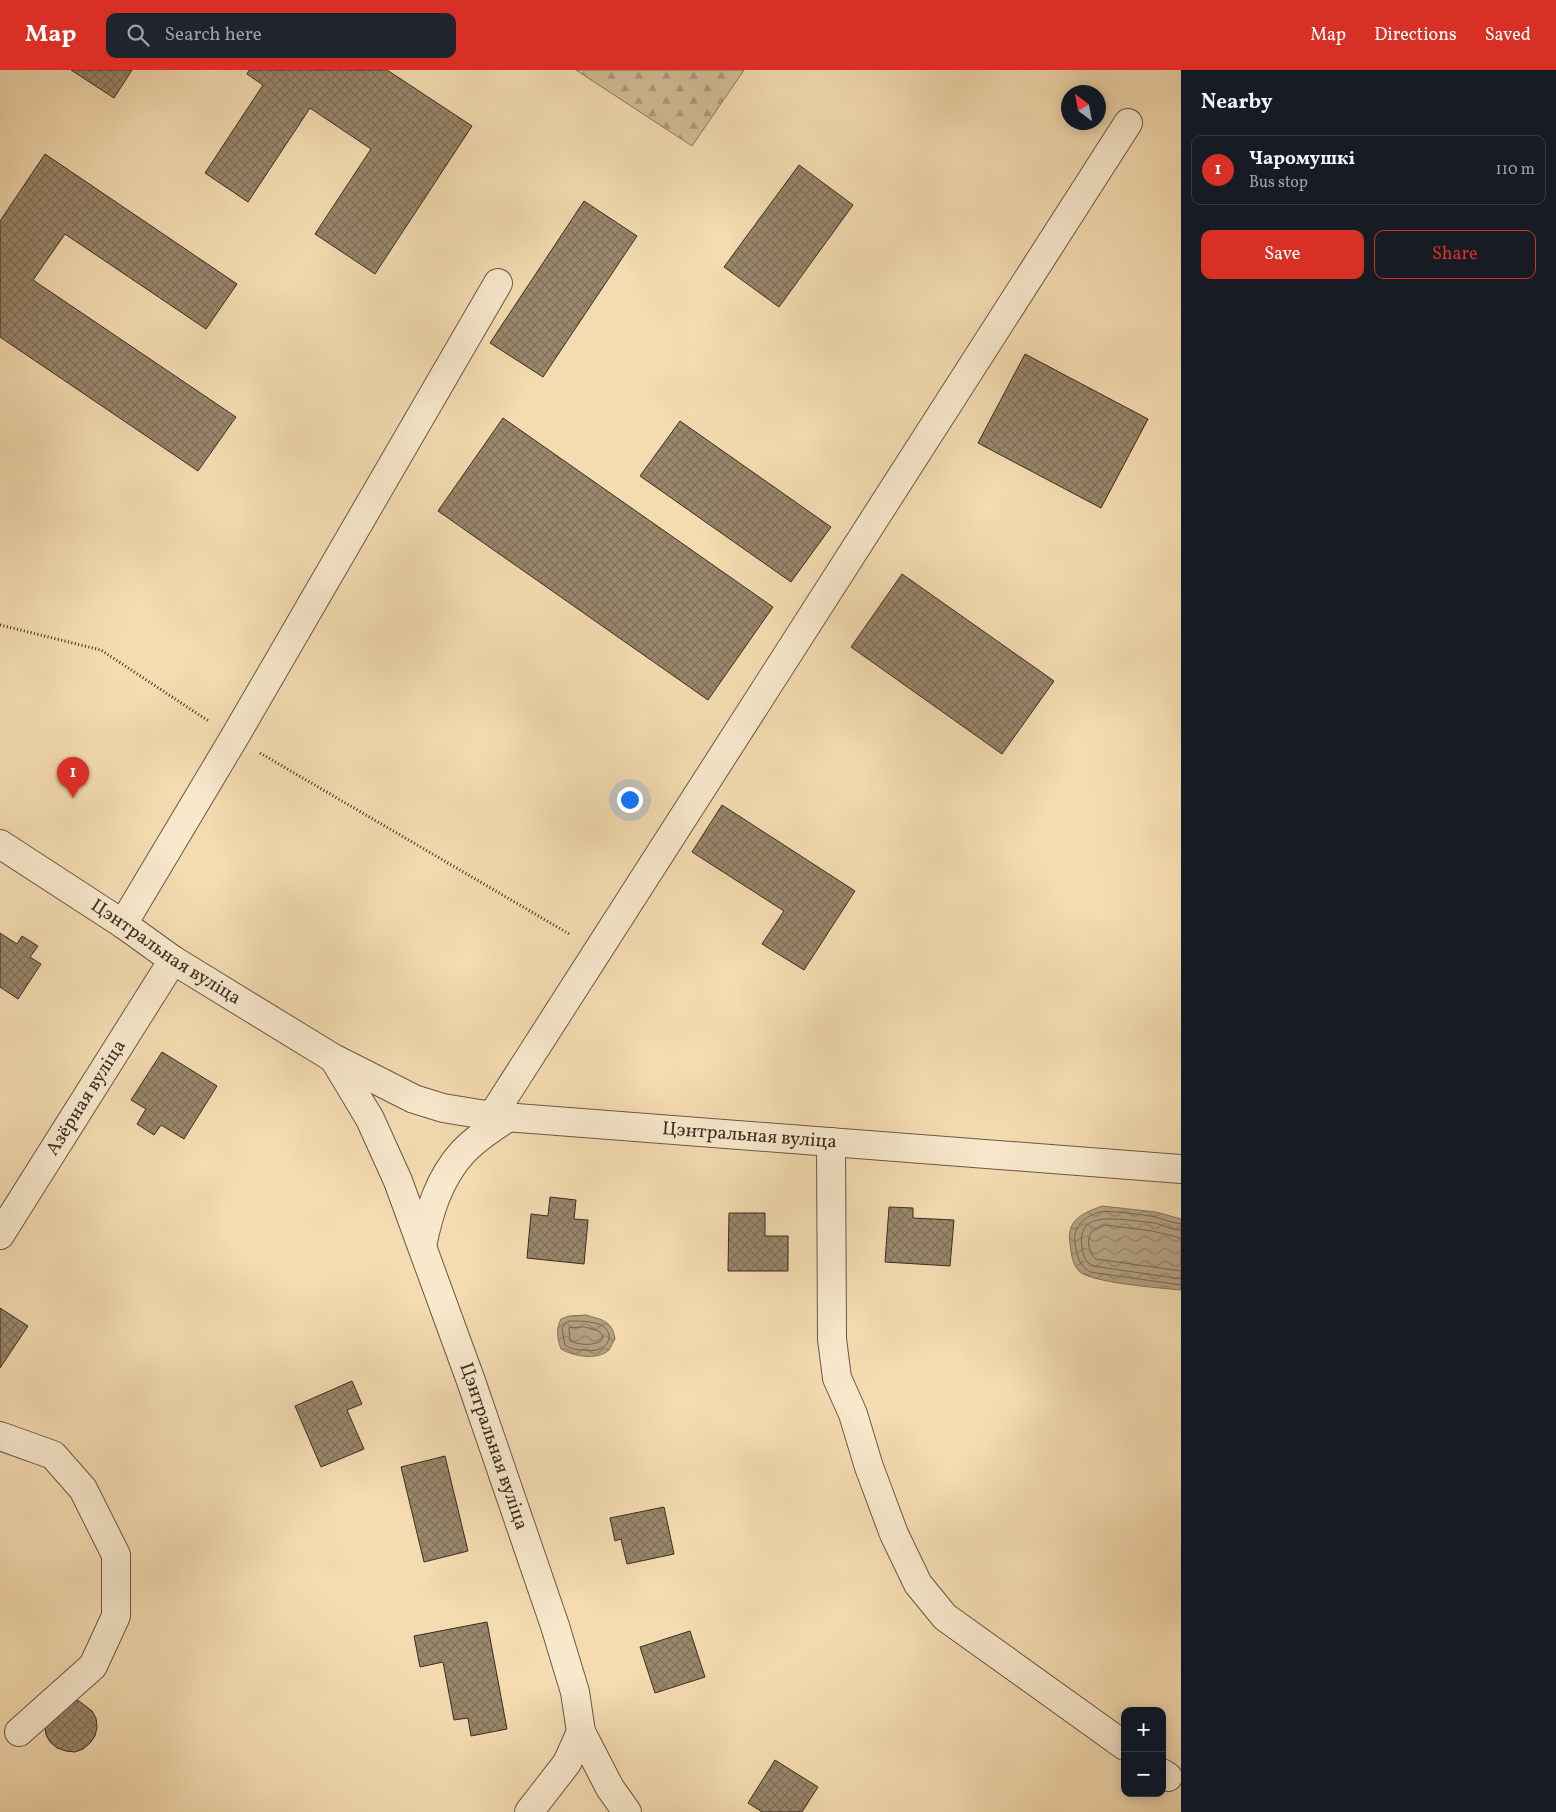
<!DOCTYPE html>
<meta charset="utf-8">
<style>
body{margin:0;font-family:Vollkorn,serif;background:#20242c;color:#f1f3f6}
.controls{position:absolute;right:15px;bottom:15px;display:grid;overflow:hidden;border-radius:10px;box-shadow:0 2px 12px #0003}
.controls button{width:45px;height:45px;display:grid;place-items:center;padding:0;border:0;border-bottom:1px solid #363941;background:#171b24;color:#f1f3f6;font:25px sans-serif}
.compass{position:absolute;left:1061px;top:15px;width:45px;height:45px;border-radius:50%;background:#171b24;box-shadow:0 2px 12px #0003;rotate:328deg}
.you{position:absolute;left:629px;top:729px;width:18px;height:18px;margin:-12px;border:4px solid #fff;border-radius:50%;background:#1a73e8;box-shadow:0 0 0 8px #1a73e833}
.badge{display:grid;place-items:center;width:32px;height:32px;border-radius:50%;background:#d93025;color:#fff;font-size:16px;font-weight:700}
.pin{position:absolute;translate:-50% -41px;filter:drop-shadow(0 1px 2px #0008)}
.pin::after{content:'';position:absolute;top:26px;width:18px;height:15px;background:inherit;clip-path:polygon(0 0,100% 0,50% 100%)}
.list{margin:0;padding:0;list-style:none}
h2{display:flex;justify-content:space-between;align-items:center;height:65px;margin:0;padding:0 20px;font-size:21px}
h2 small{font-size:16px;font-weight:400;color:#9ea1a6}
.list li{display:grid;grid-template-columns:32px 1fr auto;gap:15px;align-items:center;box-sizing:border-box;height:70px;margin:0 10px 10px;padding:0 10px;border:1px solid #363941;border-radius:10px}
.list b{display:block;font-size:19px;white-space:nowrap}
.list p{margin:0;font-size:16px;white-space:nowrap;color:#9ea1a6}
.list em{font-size:16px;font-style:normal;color:#9ea1a6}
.actions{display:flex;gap:10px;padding:15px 20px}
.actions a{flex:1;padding:11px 0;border:1px solid #d93025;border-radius:10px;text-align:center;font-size:18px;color:#d93025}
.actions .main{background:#d93025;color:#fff}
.icon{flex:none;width:28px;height:28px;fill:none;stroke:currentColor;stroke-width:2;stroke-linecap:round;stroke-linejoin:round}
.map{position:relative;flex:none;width:1181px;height:1742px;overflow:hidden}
header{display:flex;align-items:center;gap:30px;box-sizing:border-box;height:70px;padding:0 25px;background:#d93025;color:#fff}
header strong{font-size:24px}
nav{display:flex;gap:28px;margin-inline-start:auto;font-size:18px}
.search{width:350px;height:45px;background:#20242c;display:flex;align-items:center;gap:12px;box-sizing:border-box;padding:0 18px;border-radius:10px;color:#9ea1a6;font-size:19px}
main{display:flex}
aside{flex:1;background:#171b24}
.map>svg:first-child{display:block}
</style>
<header>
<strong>Map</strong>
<div class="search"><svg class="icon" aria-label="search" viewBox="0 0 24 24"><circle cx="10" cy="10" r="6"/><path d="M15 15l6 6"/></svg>Search here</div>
<nav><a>Map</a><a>Directions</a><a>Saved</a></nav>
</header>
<main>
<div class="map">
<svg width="1181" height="1742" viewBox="0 0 1181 1742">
<defs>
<pattern id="forest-firs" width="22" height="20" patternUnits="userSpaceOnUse" patternTransform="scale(1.25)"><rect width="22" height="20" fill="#d4bd98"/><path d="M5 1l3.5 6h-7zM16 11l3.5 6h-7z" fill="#ad9a7c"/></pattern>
<pattern id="water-waves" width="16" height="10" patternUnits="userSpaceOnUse" patternTransform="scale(1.25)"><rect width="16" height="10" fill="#b4a080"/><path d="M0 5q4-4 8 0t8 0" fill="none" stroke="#938368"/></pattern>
<pattern id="building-cross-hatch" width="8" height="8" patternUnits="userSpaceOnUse" patternTransform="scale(1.25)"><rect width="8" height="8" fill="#9a876c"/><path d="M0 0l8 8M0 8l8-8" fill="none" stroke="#7f6f58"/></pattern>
</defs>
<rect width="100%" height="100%" fill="#f4dbb0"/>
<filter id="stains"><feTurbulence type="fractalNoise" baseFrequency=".004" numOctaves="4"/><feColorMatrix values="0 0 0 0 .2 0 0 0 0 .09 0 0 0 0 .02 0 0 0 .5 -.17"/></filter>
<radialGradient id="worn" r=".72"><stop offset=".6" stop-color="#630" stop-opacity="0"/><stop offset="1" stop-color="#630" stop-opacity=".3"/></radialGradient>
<!-- forest -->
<polygon fill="url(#forest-firs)" stroke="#86755d" points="576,0 744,0 692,76"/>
<!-- water -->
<g fill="url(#water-waves)" stroke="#83725a">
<path d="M1102,1136L1156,1142L1181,1149V1220C1161,1218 1091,1213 1079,1201C1072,1194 1071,1182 1070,1173C1066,1149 1084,1143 1102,1136Z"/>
<path d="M586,1245C602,1250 612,1250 615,1269C613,1272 611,1277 609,1280C597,1291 573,1286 561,1279C557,1268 556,1259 561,1249L569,1246Z"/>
</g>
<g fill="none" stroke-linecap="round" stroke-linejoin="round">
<!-- shore -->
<g stroke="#766651" stroke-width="1">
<path d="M1181,1154C1172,1153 1164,1149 1155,1147C1146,1145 1108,1140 1101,1142C1086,1145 1072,1156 1075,1173C1077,1186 1079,1195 1090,1202L1181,1215"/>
<path d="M1181,1160C1172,1160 1163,1155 1155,1153C1146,1152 1136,1151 1128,1150C1106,1148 1077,1145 1082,1177C1083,1185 1085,1192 1093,1196L1181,1209"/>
<path d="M1181,1168L1152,1161L1105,1155L1092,1161C1086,1169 1088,1182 1096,1189L1181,1201"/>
<path d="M570,1251C581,1251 591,1251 601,1255C613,1261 611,1275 599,1279C595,1281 588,1281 583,1280C576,1280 571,1279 565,1275L562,1258L565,1253Z"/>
<path d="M585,1257L599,1261L603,1266L601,1271C592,1276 579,1275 570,1271L569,1258Z"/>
</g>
</g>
<!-- building -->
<g fill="url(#building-cross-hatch)" stroke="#392d22">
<polygon points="71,0 132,0 114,28"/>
<polygon points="249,0 387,0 472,56 375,204 315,164 371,79 310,38 248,132 205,103 263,15 247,4"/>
<polygon points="45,84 237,214 206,259 65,164 33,210 236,347 198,401 0,267 0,151"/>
<polygon points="799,95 853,135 779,237 724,197"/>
<polygon points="584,131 637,166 543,307 490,273"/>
<polygon points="1025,284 1148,349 1101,438 978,373"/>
<polygon points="503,348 773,537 708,630 438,441"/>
<polygon points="680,351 831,457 791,512 640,406"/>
<polygon points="902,504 1054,611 1002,684 851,577"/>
<polygon points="722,735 855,821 804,900 762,874 784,841 692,782"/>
<polygon points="0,863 17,874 22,866 38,876 30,887 41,894 18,929 0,917"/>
<polygon points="162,982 217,1016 184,1069 161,1055 154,1065 137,1054 146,1039 131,1030"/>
<polygon points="550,1127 576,1130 574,1149 588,1150 584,1194 527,1188 531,1144 548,1146"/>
<polygon points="889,1137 913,1138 913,1148 954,1150 950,1196 885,1192"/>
<polygon points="729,1143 765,1143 765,1166 788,1166 788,1201 728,1201"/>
<polygon points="0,1238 28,1256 0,1298"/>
<polygon points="352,1311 362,1334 347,1340 364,1379 321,1397 295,1336"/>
<polygon points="445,1386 468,1481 424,1492 401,1397"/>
<polygon points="664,1437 674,1484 627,1494 621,1469 615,1471 610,1448"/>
<polygon points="487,1552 507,1659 471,1666 468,1648 454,1650 443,1592 420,1597 414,1566"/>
<polygon points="690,1561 705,1607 655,1623 640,1577"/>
<polygon points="71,1630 79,1631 92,1641 96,1648 97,1657 95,1666 90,1673 83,1679 75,1682 66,1681 57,1678 50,1672 46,1665 45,1656"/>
<polygon points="775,1690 818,1717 802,1742 762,1742 748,1733"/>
</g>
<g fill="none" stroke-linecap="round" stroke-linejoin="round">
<defs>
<g id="minor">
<path id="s1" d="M0,774L123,854L173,890L333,988L414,1029L443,1038L492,1046L1181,1099"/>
<polyline points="123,854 234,668 498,213"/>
<path id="s2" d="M334,989L370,1049L398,1111L471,1311L555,1556L575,1622L581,1662L610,1718L627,1742"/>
<polyline points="492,1046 1128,53"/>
<polyline points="831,1072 832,1269 837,1308 853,1344 869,1397 894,1464 918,1514 945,1547 1125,1676"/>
<path id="s3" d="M0,1165L173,890"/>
<path d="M422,1176C429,1142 439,1108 463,1082C476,1068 493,1057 509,1047"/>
<polyline points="0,1366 53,1385 83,1419 116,1485 116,1546 93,1596 19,1662"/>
<polyline points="1162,1703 1168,1707"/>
<polyline points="529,1742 567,1693 581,1662"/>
</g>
</defs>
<!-- minor casing -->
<use href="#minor" stroke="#685846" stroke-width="30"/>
<!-- path -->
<g stroke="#392d22" stroke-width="3" stroke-dasharray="1 2.5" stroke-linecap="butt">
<polyline points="0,555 101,580 210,652"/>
<polyline points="260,683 571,865"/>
</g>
<!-- minor -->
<use href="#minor" stroke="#f8e8cc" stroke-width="28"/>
</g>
<g text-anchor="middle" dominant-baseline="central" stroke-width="5" stroke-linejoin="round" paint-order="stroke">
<!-- street labels -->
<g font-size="19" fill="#392d22" stroke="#f8e8cc">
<text stroke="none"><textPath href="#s1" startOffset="198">Цэнтральная вуліца</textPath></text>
<text stroke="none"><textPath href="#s3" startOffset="162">Азёрная вуліца</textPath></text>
<text stroke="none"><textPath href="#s1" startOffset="825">Цэнтральная вуліца</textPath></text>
<text stroke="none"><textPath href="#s2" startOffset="420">Цэнтральная вуліца</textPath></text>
</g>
</g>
<rect width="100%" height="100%" filter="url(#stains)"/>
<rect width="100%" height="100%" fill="url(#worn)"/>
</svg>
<div class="controls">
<button>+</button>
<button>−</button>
</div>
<svg class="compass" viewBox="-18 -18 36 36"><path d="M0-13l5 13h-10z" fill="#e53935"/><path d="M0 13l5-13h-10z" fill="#9ea1a6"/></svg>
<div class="you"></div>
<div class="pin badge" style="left:73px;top:728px">1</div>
</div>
<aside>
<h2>Nearby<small></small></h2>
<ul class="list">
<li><span class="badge">1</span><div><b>Чаромушкі</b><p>Bus stop</p></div><em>110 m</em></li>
</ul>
<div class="actions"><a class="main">Save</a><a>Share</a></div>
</aside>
</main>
